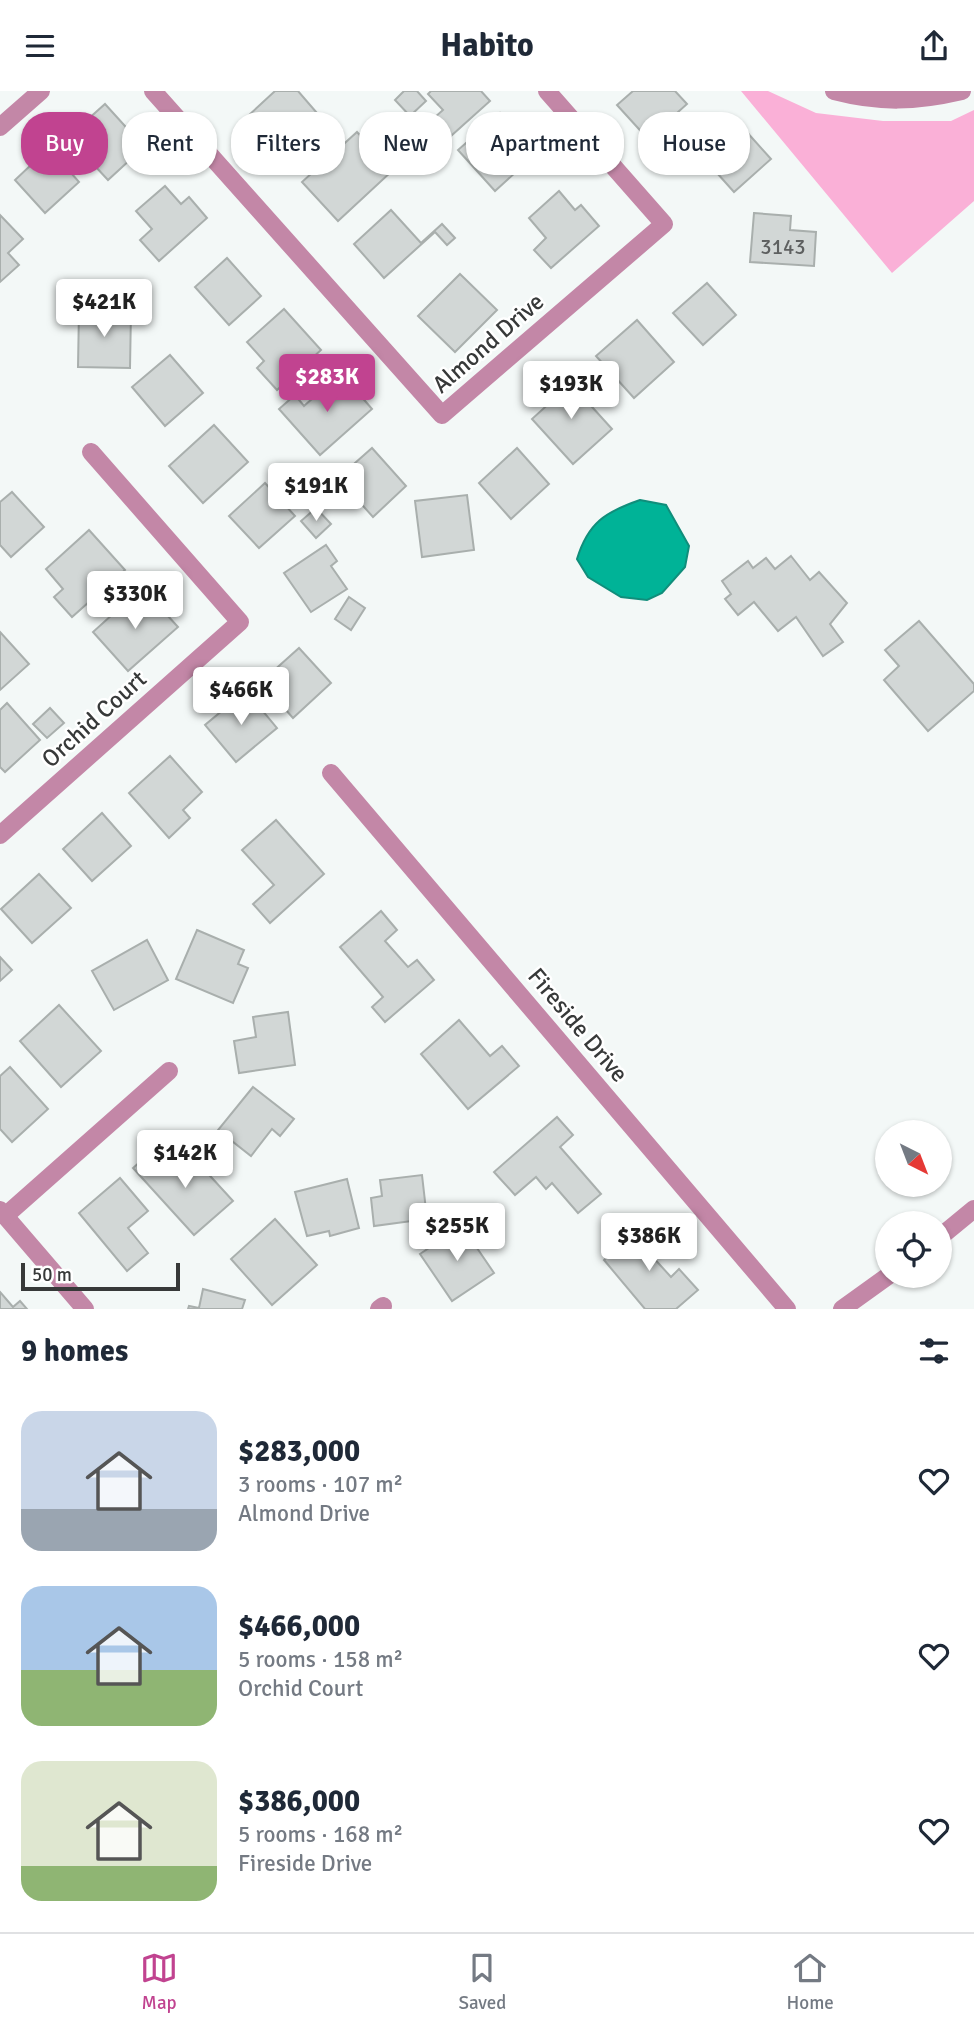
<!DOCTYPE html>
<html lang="en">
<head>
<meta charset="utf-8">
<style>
	:root { --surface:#fff; --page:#f2f2f3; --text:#1f2937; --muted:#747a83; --line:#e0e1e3; --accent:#c14390 }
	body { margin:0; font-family:Signika,sans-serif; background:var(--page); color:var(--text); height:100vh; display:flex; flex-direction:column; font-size:26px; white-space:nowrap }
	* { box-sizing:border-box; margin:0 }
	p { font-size:23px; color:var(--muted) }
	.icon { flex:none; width:38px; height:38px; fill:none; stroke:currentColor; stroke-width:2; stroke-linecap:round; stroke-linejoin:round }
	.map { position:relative; height:1218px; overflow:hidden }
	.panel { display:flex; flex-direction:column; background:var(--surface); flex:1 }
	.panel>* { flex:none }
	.banner { position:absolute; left:21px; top:21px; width:933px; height:63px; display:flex; gap:14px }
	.needle { width:46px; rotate:138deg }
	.fabs { position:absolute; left:875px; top:1029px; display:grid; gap:14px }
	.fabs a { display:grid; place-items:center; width:77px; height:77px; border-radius:50%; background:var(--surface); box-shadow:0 2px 5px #0004; font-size:35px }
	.scale { position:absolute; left:21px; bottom:18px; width:159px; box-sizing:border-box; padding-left:7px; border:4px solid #373939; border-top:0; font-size:19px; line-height:24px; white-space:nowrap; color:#373939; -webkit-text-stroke:5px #fff; paint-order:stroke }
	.price { position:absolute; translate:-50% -60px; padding:0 16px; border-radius:7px; background:#fff; color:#222; font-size:23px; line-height:46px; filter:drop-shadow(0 2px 4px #0008) }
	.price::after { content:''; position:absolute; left:50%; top:42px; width:21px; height:16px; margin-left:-10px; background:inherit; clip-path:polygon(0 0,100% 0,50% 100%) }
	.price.selected { background:var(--accent); color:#fff }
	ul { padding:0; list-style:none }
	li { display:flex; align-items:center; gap:21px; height:175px; padding:0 21px }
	li span { display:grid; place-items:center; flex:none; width:196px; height:140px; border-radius:21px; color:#555 }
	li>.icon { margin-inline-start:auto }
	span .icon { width:84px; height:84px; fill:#fffc; stroke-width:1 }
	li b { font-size:30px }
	h2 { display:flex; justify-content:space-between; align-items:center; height:84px; padding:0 21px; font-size:30px }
	.chip { padding:0 24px; border-radius:28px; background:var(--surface); box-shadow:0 2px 5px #0004; font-size:24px; line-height:63px }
	.chip.selected { background:var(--accent); color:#fff }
	header { display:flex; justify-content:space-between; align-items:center; height:91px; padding:0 21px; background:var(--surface); font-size:32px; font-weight:800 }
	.dock { display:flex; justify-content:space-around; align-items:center; height:98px; border-top:2px solid var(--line); background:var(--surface); font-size:19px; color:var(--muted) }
	.dock a { display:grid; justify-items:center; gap:4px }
	.dock .selected { color:var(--accent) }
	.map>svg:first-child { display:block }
	.green { fill:#fab0d7 }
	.water { fill:#00b397; stroke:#108e7b; stroke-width:2 }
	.building { fill:#d2d7d6; stroke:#a9afad; stroke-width:2 }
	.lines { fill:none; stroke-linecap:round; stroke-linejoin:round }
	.minor { stroke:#c387a7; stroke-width:18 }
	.labels { text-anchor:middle; stroke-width:5; stroke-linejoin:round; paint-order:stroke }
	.number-label { font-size:21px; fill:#5e6060 }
	.street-label { font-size:24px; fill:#373939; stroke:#fff }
</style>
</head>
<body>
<header><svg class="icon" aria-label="menu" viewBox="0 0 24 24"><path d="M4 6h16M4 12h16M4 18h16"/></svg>Habito<svg class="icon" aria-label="share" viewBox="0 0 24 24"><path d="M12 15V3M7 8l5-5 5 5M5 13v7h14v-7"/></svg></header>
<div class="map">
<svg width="974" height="1218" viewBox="0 0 974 1218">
	<rect width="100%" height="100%" fill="#f3f8f7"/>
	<path class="green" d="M741,0H768L816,22L883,30H951L974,19V110L892,182Z"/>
	<path class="water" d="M640,409L666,414L689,455L685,476L662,502L647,509L621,506L588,486L577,468C588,432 605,421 640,409Z"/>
	<g class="building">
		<path d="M275,0H298L323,29L284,64L248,25Z"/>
		<path d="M404,0H417L426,10L410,25L395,9Z"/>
		<path d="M431,0H481L490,10L442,53L425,35L443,19L428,3Z"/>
		<path d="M633,0H675L687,13L648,48L617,14Z"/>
		<path d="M105,13L144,56L108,89L68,46Z"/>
		<path d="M500,22L537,62L495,100L458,59Z"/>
		<path d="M737,30L771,68L734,101L700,63Z"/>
		<path d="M357,41L392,80L338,130L302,91Z"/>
		<path d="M49,57L79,91L45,122L15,89Z"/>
		<path d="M165,95L181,113L189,106L207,127L159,170L140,149L152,138L136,120Z"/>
		<path d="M559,100L575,119L581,114L599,135L551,177L534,159L546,147L529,127Z"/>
		<path d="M391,119L421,152L442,133L455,147L447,154L435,141L384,187L354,153Z"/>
		<path d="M754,122L791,125L790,139L816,141L814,175L750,171Z"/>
		<path d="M0,124L23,148L8,162L19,174L0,191Z"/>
		<path d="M227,167L261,205L229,234L195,196Z"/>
		<path d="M460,183L497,219L455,261L418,225Z"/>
		<path d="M707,192L736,224L703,254L673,222Z"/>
		<path d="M284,218L321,259L277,299L257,277L264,270L247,251Z"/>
		<path d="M79,219L131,220L130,277L78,276Z"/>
		<path d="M637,229L674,271L634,307L596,265Z"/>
		<path d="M170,264L203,302L165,335L132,296Z"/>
		<path d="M341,282L372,318L320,364L279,318L295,304L304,315Z"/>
		<path d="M564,285L612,338L573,373L532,328L554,308L547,301Z"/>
		<path d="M214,334L248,371L203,412L169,375Z"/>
		<path d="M372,357L406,395L373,426L338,387Z"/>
		<path d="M517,357L549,393L511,428L479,392Z"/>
		<path d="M265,392L295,425L259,457L229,425Z"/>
		<path d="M12,401L44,436L11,466L0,454V411Z"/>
		<path d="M467,404L474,459L422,466L415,410Z"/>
		<path d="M316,417L331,433L316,447L301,430Z"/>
		<path d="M89,439L125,479L72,526L54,506L63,498L46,478Z"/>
		<path d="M326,454L337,470L331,475L347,498L311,521L284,482Z"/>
		<path d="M791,465L810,489L819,481L847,512L830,533L843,551L823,565L796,526L778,540L754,511L738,524L725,508L731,503L722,490L748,470L753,477L766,467L775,478Z"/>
		<path d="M134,504L148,519L156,512L178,536L128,580L93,541Z"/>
		<path d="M349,506L365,517L351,539L335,528Z"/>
		<path d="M919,530L974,593V600L928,640L884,589L899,575L885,559Z"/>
		<path d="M0,541L29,573L0,599Z"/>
		<path d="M299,557L331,592L293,627L261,591Z"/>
		<path d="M246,600L277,637L236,671L205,634Z"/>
		<path d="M7,612L40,649L5,681L0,676V619Z"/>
		<path d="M50,617L64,632L47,647L33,633Z"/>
		<path d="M170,665L202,701L183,719L190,727L169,747L129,702Z"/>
		<path d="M102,722L131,755L92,790L63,758Z"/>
		<path d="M276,729L324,783L270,832L253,813L274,794L242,759Z"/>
		<path d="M39,783L71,817L32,852L1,818Z"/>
		<path d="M381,820L397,839L385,850L408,876L417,869L434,889L385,931L372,916L383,906L340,856Z"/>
		<path d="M197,839L244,859L238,873L248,877L233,912L176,888Z"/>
		<path d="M147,849L168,889L114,919L92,880Z"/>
		<path d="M0,866L12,879L0,890Z"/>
		<path d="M59,914L101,960L61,996L20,950Z"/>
		<path d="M288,921L295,974L239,982L234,950L256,946L253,926Z"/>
		<path d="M459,929L490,965L502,955L519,975L468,1018L421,963Z"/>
		<path d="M10,976L48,1018L12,1051L0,1038V985Z"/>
		<path d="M253,996L294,1028L280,1045L272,1038L251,1065L218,1039Z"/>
		<path d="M557,1026L573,1044L560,1056L601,1103L578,1122L552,1092L546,1098L536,1086L515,1104L494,1081Z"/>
		<path d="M151,1061L169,1081L190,1063L233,1110L194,1144L133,1077Z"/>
		<path d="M422,1084L427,1128L374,1135L371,1107L382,1105L380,1089Z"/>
		<path d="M120,1087L148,1120L128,1137L148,1162L127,1180L79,1122Z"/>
		<path d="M347,1088L359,1137L330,1145L329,1140L307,1145L295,1101Z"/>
		<path d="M275,1128L317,1174L272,1214L231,1168Z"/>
		<path d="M646,1131L664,1151L650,1163L671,1186L679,1178L698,1199L676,1218H645L604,1169Z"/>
		<path d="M462,1135L494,1182L452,1210L420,1163Z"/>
		<path d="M203,1198L245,1209L242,1218H188L189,1215L199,1217Z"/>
		<path d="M0,1201L13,1216L20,1210L27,1218H0Z"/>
	</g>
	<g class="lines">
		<g class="minor">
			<path d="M153,0L442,324L664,133L547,0"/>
			<path d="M834,0C880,12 915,11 962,0"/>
			<path d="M0,36L41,0"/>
			<path d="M331,682L787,1218"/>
			<path d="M0,744L240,531L91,361"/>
			<path d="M0,1119L85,1218"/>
			<path d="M5,1125L169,980"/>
			<path d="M940,1146L974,1118"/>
			<path d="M379,1218L383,1215"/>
			<path d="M842,1218L888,1185"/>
		</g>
	</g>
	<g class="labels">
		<g class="number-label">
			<text x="783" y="163">3143</text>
		</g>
		<g class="street-label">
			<text transform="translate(488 252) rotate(-41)" y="8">Almond Drive</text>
			<text transform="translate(94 628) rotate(-42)" y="8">Orchid Court</text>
			<text transform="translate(578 934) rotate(50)" y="8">Fireside Drive</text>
		</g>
	</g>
</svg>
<div class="fabs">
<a><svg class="needle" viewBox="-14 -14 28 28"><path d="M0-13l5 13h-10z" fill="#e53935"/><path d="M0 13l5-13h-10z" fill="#747a83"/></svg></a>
<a><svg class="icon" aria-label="locate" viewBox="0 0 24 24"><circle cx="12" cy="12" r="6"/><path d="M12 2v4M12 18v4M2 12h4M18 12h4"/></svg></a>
</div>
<div class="scale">50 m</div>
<b class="price" style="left:104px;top:248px">$421K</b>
<b class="price selected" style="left:327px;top:323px">$283K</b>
<b class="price" style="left:571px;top:330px">$193K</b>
<b class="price" style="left:316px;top:432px">$191K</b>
<b class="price" style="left:135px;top:540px">$330K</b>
<b class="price" style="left:241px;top:636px">$466K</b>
<b class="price" style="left:185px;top:1099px">$142K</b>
<b class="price" style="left:457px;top:1172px">$255K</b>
<b class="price" style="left:649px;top:1182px">$386K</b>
<div class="banner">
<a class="chip selected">Buy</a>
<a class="chip">Rent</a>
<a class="chip">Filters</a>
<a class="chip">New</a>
<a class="chip">Apartment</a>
<a class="chip">House</a>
</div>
</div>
<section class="panel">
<h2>9 homes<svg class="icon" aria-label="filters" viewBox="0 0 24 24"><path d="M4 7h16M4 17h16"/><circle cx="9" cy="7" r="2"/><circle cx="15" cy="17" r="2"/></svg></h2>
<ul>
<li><span style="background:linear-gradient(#c9d6e8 70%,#9aa5b1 0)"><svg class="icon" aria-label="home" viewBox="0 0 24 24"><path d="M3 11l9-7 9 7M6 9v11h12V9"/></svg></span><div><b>$283,000</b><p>3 rooms · 107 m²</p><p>Almond Drive</p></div><svg class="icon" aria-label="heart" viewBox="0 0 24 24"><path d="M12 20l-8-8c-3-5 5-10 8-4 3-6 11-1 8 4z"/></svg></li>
<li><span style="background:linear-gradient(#a9c7e8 60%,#8fb573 0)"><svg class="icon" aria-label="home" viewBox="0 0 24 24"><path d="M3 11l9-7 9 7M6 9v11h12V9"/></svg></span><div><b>$466,000</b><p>5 rooms · 158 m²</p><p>Orchid Court</p></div><svg class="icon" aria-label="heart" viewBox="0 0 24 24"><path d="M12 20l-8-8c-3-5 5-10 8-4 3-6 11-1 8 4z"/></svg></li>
<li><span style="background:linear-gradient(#dfe7d0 75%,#8fb573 0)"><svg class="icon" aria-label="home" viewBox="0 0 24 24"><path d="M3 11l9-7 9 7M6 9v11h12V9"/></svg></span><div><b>$386,000</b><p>5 rooms · 168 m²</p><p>Fireside Drive</p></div><svg class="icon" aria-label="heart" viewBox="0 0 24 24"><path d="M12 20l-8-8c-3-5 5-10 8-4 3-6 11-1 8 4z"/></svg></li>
</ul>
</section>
<nav class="dock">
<a class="selected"><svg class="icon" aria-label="map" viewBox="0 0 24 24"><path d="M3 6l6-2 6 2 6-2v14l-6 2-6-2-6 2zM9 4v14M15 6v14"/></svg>Map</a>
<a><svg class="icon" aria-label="saved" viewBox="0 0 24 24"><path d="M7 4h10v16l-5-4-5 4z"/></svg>Saved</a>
<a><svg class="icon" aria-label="home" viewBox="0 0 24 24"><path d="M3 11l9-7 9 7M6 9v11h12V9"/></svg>Home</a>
</nav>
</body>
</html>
